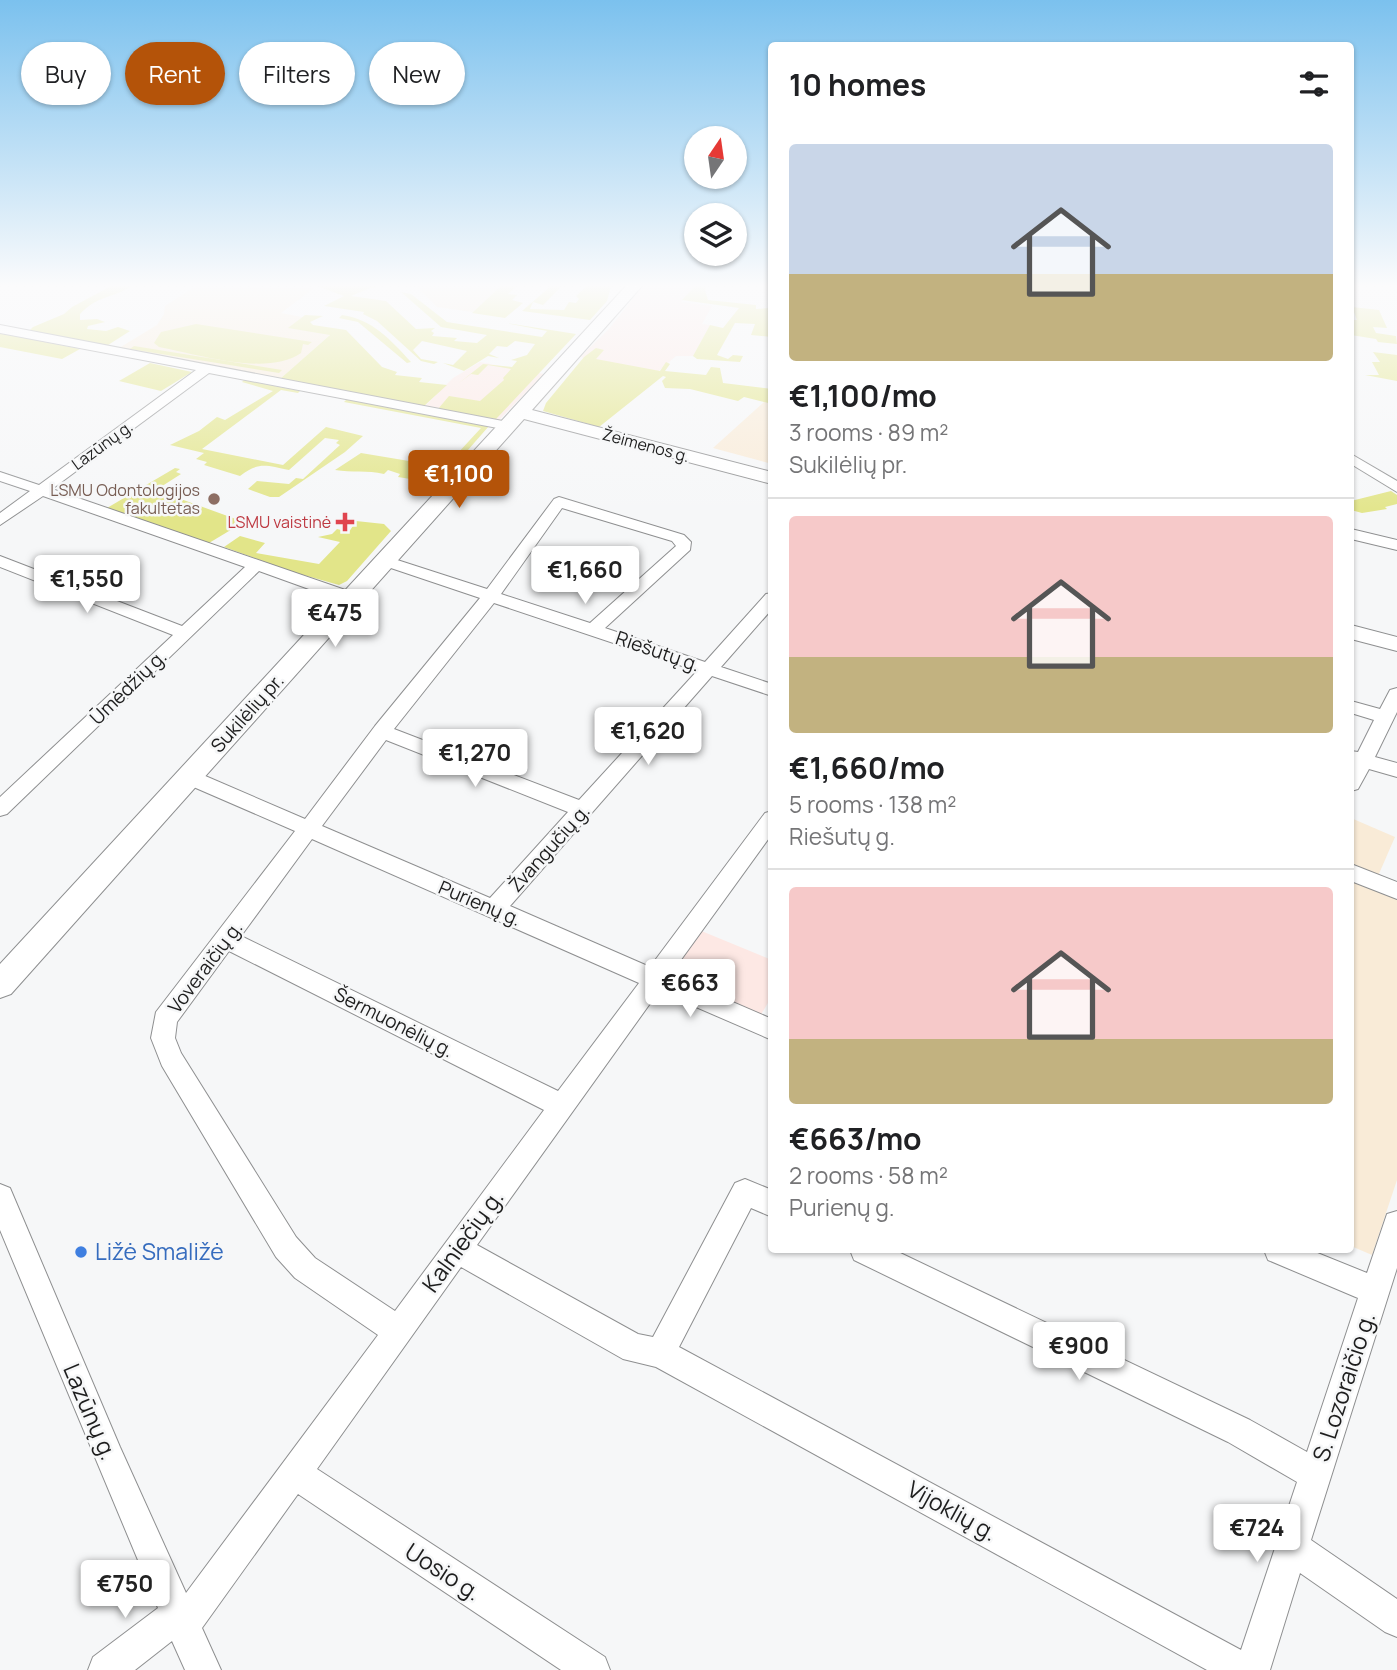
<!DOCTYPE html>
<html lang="en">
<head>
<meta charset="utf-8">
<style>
	:root { --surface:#fff; --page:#f2f2f2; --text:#202124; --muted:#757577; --line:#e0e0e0; --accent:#b45309 }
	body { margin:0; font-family:Manrope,sans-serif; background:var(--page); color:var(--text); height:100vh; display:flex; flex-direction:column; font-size:26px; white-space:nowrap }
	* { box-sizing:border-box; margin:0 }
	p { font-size:23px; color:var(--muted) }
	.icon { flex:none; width:38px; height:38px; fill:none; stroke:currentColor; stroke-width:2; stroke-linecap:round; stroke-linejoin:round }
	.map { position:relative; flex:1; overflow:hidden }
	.details { position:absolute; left:768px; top:42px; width:586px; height:1211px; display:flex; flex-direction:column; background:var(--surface); border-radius:7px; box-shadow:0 2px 5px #0004 }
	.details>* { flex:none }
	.guide { position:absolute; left:21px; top:42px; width:642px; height:63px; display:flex; gap:14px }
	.needle { width:46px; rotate:13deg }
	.tools { position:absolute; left:684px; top:126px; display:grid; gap:14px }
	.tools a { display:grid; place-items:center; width:63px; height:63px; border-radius:50%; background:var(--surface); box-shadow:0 2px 5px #0004; font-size:35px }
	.price { position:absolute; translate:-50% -60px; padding:0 16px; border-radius:7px; background:#fff; color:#222; font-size:23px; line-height:46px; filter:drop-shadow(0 2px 4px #0008) }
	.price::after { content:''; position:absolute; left:50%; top:42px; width:21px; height:16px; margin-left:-10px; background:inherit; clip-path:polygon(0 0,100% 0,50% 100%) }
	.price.on { background:var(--accent); color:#fff }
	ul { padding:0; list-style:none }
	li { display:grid; align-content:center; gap:14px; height:371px; padding:0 21px }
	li+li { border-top:2px solid var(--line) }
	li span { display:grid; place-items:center; height:217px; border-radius:7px; color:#555 }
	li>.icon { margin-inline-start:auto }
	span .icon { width:126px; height:126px; fill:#fffc; stroke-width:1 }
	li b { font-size:30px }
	h2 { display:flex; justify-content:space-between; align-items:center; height:84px; padding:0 21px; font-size:30px }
	.chip { padding:0 24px; border-radius:32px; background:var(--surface); box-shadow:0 2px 5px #0004; font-size:24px; line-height:63px }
	.chip.on { background:var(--accent); color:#fff }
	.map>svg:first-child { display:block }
	.commercial { fill:#fde8e4 }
	.education { fill:#f9ebd7 }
	.green { fill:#e2e589 }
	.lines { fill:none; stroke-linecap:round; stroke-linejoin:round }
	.minor-casing { stroke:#8e8f90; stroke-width:2 }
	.major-casing { stroke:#8e8f90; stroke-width:2 }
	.minor { fill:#fff; fill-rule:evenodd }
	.major { fill:#fff; fill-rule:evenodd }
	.education-dot { fill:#8d6e63; stroke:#f6f7f8; stroke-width:2.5 }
	.health-dot { fill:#e0444e; stroke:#f6f7f8; stroke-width:2.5 }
	.shop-dot { fill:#3f7fe0; stroke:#f6f7f8; stroke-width:2.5 }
	.labels { text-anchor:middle; stroke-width:5; stroke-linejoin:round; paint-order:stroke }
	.far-street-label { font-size:16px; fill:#1d1d1d; stroke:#f6f7f8 }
	.far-education-label { font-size:16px; fill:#785e54; stroke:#f6f7f8; text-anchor:end }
	.far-health-label { font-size:16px; fill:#be3a42; stroke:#f6f7f8; text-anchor:end }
	.street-label { font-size:19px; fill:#1d1d1d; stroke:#f6f7f8 }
	.near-street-label { font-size:23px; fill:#1d1d1d; stroke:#f6f7f8 }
	.near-shop-label { font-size:23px; fill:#366cbe; stroke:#f6f7f8; text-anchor:start }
</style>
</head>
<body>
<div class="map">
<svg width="1397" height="1670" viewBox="0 0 1397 1670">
	<rect width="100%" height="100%" fill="#f6f7f8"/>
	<g class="commercial">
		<path d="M643,286H695L681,302L712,306L702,324L710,325L693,356H676L655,374L580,357L609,329Z"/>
		<path d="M480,362L544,374L499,420L423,408L453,378Z"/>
		<path d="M699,930L772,960V996L759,1018L667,978Z"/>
	</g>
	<g class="education">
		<path d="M196,286L314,288L281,313L302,317L289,328L331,334L280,379L119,348L157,325L164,314L165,306Z"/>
		<path d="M403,286H501L473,312L437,307L418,288Z"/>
		<path d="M764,402L772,404V464L713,448Z"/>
		<path d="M1351,818L1395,837L1378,876L1351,866Z"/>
		<path d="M1354,881L1397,898V1180L1372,1255L1351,1246V889Z"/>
	</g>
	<g class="green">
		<path d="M111,286H132C111,299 98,295 80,314V320L97,319L105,322L88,326L87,329L106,331L118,327L130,331L105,347L28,332L33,327L64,314L72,307Z"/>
		<path d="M317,286H376L375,288H370L351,296L386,301L416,329L435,328L431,331L434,333L432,336L457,338L454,341L477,343L487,335L441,327L401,292L411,294L447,322L542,337L547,331L506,323L576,334L496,419L438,409L449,396L480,401L504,380L503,378L511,369L488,365L478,375L471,374L459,383L483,364L512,367L517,361L511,360L527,355L535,344L515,341L507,347L497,346L489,354L499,358L488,356L464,371L443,363L453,365L467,351L422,341L413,350L421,359L438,362L434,364L421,361L377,321L363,314L364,312L324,306L344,296Z"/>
		<path d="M501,286H517L508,294L517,295L512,300L523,303L505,318L472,313Z"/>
		<path d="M551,286H562L543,305L533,302L530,309L564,310L569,302L576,303L579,299L576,296L587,286H611L607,301L590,320L522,311Z"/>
		<path d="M695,286H707L705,290L708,300L756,305V309L769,308L772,301V337L751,335L755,324L735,323L717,355L728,359L733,355L743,356L740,362L697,359L693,356L710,325L723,328L739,308L682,300Z"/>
		<path d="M1352,307L1379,310L1387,328L1373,327L1376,333L1396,336L1397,344L1378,342L1376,339L1351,335V320H1357Z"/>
		<path d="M305,315L323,316L310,322L313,325L346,330L382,367L397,372L395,375L422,378L419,382L447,385L424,406L280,379L330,335L288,328Z"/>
		<path d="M342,315C372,319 391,340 411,362L407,363L358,322L339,318Z"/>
		<path d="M196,324L312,342L308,345L303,344L301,353C267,377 197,354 159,347L154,343L161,332Z"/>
		<path d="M0,333L80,349L62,359L0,347Z"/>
		<path d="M134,346L282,370L279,373L130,349Z"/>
		<path d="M596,348L604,350L596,359L660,371L666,362L670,364L665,371L706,375L711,367L720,368L723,383L772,389V404L744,397L738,401L690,389L665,388L662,381L666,377L663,376L599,427L543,411L546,403L584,357Z"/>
		<path d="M1373,352L1397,355V381L1365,375H1379L1372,362H1380Z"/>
		<path d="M150,363L192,372L161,391L119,381Z"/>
		<path d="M244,380L300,391L298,393L281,390L202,449L283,465L326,427L363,436L345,452L279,497H270L248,489L257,481L289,484L296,478L303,479L340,445L336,443L339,440L325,438L289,470C267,466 259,461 240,476L204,465L207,462L196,459L204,453L170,445L199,431L217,417L225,420L273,391L242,382Z"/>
		<path d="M346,400H349L489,426L446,475L435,483L398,477L400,474L388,470L384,474C367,470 352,473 335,470L361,453L445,467L481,428L344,402Z"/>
		<path d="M175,468L180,469L176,472L181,474L156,490L244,522L209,543L107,508Z"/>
		<path d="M1391,491L1397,495V504L1385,507L1387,509L1362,513L1351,510V501Z"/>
		<path d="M356,521L384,524L391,531L347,581L339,585L293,572L224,547L240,536L265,543L256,553L319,564L340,542L318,537L332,534L337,529L349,532Z"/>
	</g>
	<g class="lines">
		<g class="minor-casing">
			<g id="minor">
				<path d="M0,325L508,422L515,426L508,430L209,373L52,489L357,594L359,598L351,603L345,602L259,571L7,814L0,816V797L173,635L0,567V556L182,626L245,567L43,496L0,525V513L30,491L0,481V472L39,485L196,370L0,333Z"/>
				<path d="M1351,454L1397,481V492L1351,464Z"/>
				<path d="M559,497L684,535L691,542L690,550L605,628L705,662L766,594L772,593V609L721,667L772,684V696L712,676L510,906L650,967L765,813L772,811V834L670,975L772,1019V1040L659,991L477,1245L638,1334L653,1337L735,1183L745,1179L772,1190V1217L751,1208L679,1347L1241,1650L1297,1482L1228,1442L854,1260L850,1250H894L1250,1420L1307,1452L1358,1298L1268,1260L1264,1250H1310L1367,1273L1387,1214L1397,1211V1268L1311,1540L1397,1599V1637L1385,1632L1300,1573L1270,1670H1207L656,1367L623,1359L461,1267L317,1469L605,1657L610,1670H561L298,1494L202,1628L221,1670H185L172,1641L135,1670H88L93,1657L158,1608L0,1230V1184L10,1188L120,1447L186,1593L378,1335L295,1278L276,1257L162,1066L151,1038L156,1012L295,831L182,782L179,777L182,772H196L305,819L375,726L480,598L379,564L377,561L379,558H391L487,589L554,499ZM562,508L672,541L676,546L590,623L501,594ZM494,603L697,671L579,800L394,729ZM386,740L568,812L490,898L322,826ZM312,839L639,983L558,1091L241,936ZM229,951L544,1110L395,1311L315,1258L296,1237L181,1053L175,1038L177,1022Z"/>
				<path d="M1351,529L1397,540V550L1351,539Z"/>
				<path d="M1397,688V712L1375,757L1397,763V777L1369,769L1358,789L1351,791V751L1358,752L1374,720L1351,713V701L1380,709L1390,690Z"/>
				<path d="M1351,864L1397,882V899L1351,881Z"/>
			</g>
		</g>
		<g class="major-casing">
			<g id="major">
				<path d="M626,286H642L532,410L772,472V484L524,419L11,994L0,998V964Z"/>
				<path d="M1351,625L1397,637V651L1351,639Z"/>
			</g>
		</g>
		<use href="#minor" class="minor"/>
		<use href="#major" class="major"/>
	</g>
	<linearGradient id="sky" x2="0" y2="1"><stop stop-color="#7bc1ee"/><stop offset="0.55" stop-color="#fbfbfc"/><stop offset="1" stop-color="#fbfbfc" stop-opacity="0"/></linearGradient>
	<rect width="1397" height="519" fill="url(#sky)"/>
	<circle class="education-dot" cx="214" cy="499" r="7"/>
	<path class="health-dot" d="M341.5 511.5h7v7h7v7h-7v7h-7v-7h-7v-7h7z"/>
	<circle class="shop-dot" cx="81" cy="1252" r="7"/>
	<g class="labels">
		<g class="far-street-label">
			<text transform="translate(102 445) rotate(-36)" y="6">Lazūnų g.</text>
			<text transform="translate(646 445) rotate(15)" y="6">Žeimenos g.</text>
		</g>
		<g class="far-education-label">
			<text x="200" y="496">LSMU Odontologijos<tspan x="200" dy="18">fakultetas</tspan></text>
		</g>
		<g class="far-health-label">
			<text x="331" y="528">LSMU vaistinė</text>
		</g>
		<g class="street-label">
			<text transform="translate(658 651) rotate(19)" y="7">Riešutų g.</text>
			<text transform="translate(128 687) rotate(-44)" y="7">Ūmėdžių g.</text>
			<text transform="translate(247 713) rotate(-48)" y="7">Sukilėlių pr.</text>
			<text transform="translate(549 848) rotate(-48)" y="7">Žvangučių g.</text>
			<text transform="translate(480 903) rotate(23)" y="7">Purienų g.</text>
			<text transform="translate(205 967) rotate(-53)" y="7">Voveraičių g.</text>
			<text transform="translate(394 1022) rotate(27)" y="7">Šermuonėlių g.</text>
		</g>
		<g class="near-street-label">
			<text transform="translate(463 1241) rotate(-54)" y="8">Kalniečių g.</text>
			<text transform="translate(1344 1387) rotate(-72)" y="8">S. Lozoraičio g.</text>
			<text transform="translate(90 1412) rotate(67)" y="8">Lazūnų g.</text>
			<text transform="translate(952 1511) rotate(29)" y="8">Vijoklių g.</text>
			<text transform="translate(443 1572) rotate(33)" y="8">Uosio g.</text>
		</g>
		<g class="near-shop-label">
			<text x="95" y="1260">Ližė Smaližė</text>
		</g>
	</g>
</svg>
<div class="tools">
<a><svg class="needle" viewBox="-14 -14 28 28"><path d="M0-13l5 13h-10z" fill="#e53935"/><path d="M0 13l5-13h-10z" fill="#757577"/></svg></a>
<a><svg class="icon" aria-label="layers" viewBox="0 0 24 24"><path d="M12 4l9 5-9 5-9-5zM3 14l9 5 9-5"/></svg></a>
</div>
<b class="price on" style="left:459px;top:510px">€1,100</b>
<b class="price" style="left:585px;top:606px">€1,660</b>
<b class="price" style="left:87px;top:615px">€1,550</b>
<b class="price" style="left:335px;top:649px">€475</b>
<b class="price" style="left:648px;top:767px">€1,620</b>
<b class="price" style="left:475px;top:789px">€1,270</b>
<b class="price" style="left:690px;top:1019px">€663</b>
<b class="price" style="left:1079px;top:1382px">€900</b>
<b class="price" style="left:1257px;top:1564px">€724</b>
<b class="price" style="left:125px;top:1620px">€750</b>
<div class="guide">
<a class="chip">Buy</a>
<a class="chip on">Rent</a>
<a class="chip">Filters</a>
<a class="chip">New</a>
</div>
<section class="details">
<h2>10 homes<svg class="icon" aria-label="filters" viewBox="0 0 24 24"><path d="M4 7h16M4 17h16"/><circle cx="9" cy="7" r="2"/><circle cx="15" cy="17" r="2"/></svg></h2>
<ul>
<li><span style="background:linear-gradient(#c9d6e8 60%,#c2b280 0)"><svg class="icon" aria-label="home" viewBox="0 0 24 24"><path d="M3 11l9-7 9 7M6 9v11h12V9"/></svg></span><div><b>€1,100/mo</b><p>3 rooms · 89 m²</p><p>Sukilėlių pr.</p></div></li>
<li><span style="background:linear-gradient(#f6c9c9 65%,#c2b280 0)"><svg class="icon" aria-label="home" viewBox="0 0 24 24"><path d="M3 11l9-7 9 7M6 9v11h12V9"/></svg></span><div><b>€1,660/mo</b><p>5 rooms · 138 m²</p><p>Riešutų g.</p></div></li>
<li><span style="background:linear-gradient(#f6c9c9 70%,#c2b280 0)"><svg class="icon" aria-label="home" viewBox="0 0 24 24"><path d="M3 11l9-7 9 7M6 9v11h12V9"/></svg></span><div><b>€663/mo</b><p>2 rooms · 58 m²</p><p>Purienų g.</p></div></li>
</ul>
</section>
</div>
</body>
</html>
